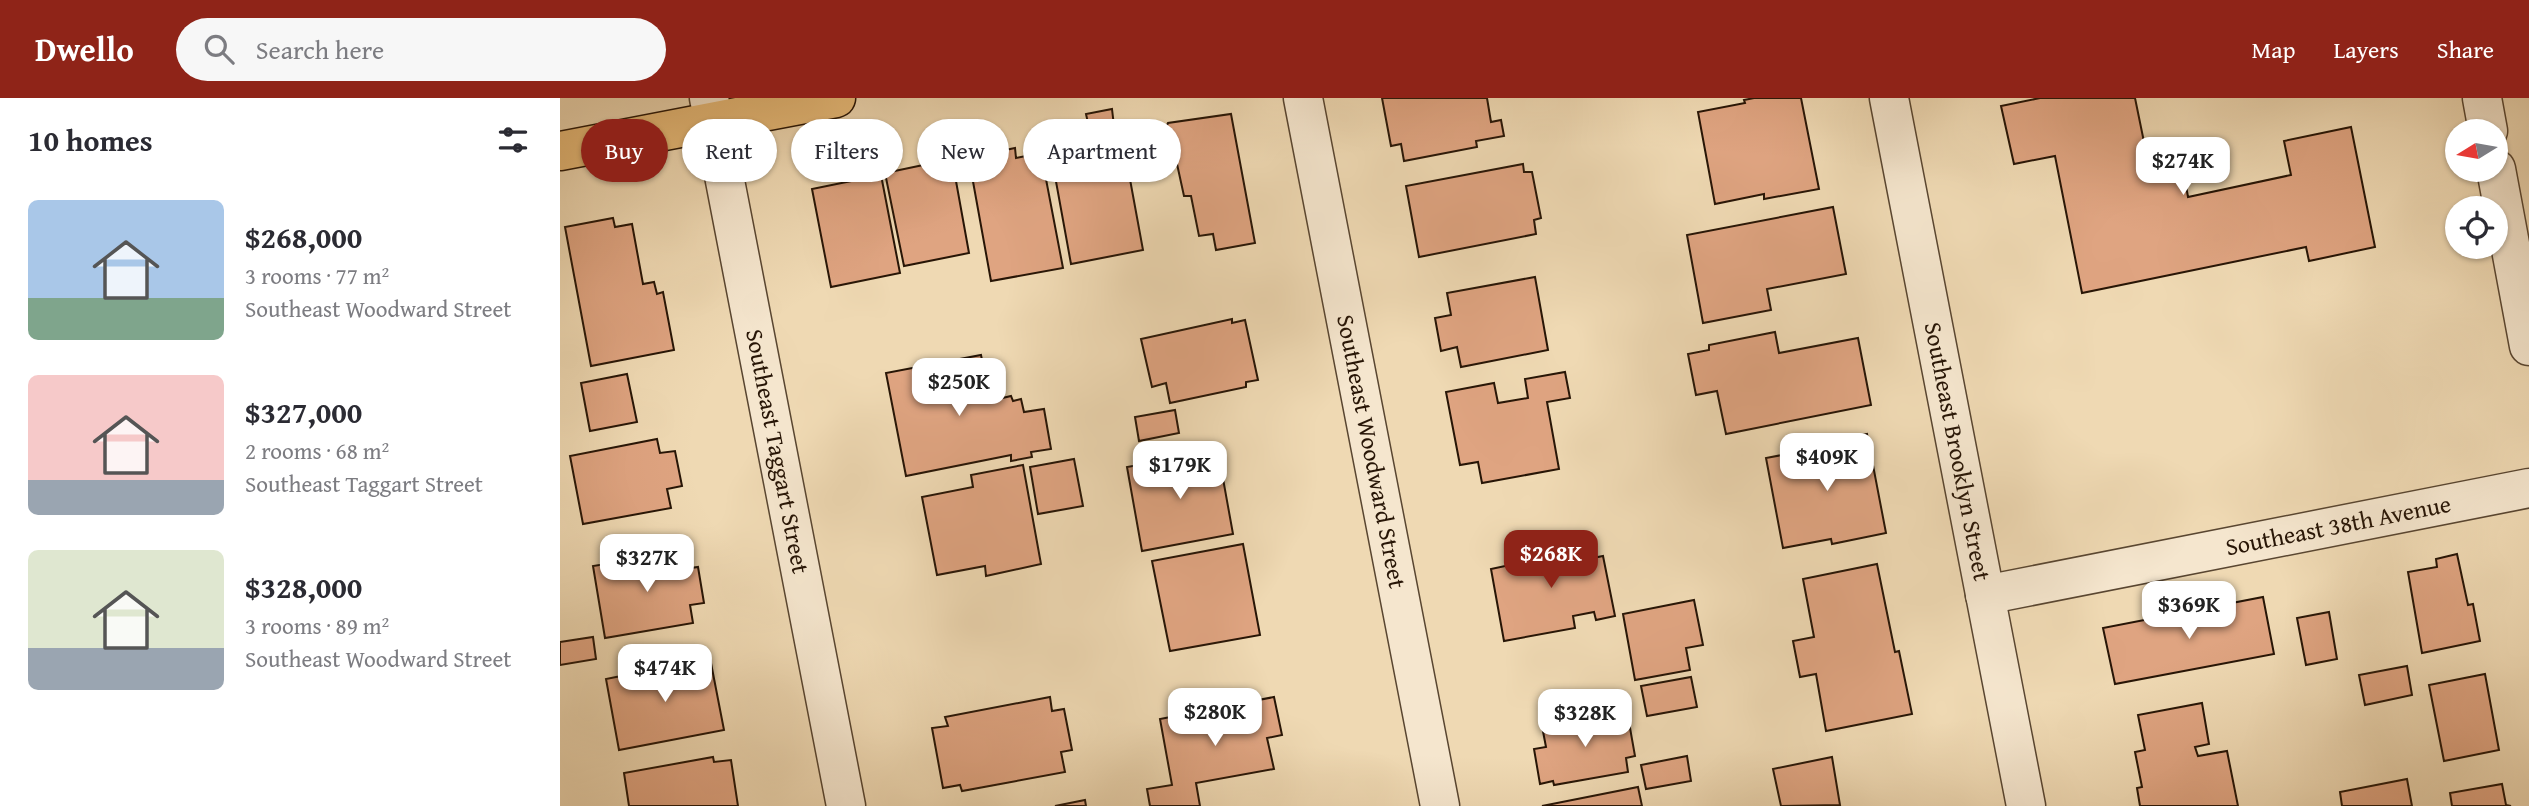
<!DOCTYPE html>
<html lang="en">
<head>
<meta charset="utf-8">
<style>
	:root { --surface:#fff; --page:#f7f7f7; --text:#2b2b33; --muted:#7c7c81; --accent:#8f2418 }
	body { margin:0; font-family:"Gentium Book Plus",serif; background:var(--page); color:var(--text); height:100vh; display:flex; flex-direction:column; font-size:26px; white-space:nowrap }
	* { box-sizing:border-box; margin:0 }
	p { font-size:23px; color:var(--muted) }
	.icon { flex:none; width:38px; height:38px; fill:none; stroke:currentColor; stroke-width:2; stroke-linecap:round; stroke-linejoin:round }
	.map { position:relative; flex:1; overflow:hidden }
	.panel { display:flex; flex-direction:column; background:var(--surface); width:560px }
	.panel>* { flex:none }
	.top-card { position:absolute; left:21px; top:21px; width:665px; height:63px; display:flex; gap:14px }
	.needle { width:46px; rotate:259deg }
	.fabs { position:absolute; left:1885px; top:21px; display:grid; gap:14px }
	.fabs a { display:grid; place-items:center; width:63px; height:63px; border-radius:50%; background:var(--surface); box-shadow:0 2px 5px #0004; font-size:35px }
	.price { position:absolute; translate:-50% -60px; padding:0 16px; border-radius:14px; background:#fff; color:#222; font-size:23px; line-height:46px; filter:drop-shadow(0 2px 4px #0008) }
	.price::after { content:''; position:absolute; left:50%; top:42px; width:21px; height:16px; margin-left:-10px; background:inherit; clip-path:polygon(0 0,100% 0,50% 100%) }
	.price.on { background:var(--accent); color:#fff }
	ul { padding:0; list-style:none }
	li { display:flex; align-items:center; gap:21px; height:175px; padding:0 28px }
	li span { display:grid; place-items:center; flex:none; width:196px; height:140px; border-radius:10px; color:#555 }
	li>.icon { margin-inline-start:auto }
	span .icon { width:84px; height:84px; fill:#fffc; stroke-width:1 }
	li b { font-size:30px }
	h2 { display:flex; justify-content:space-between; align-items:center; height:84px; padding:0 28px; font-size:30px }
	.chip { padding:0 24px; border-radius:32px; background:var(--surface); box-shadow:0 2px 5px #0004; font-size:24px; line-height:63px }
	.chip.on { background:var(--accent); color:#fff }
	header { display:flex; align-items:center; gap:42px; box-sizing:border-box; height:98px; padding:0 35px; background:var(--accent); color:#fff }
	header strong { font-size:33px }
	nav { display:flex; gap:38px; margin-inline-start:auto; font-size:24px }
	.search { width:490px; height:63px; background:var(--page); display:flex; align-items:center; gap:18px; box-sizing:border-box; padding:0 24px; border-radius:38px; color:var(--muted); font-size:26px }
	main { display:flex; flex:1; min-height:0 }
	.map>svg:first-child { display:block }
	.building { fill:#dfa481; stroke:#271506; stroke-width:2 }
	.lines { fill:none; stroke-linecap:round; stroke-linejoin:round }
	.minor-casing { stroke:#594631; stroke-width:41 }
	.primary-casing { stroke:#271506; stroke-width:41 }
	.minor { stroke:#f5e6ce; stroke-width:38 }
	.primary { stroke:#e8bc7a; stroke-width:38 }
	.labels { text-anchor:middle; stroke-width:7; stroke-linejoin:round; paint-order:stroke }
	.street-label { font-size:24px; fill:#271506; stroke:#f5e6ce }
</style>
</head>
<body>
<header>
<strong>Dwello</strong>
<div class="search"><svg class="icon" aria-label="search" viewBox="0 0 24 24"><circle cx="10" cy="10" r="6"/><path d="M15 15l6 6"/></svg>Search here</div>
<nav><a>Map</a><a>Layers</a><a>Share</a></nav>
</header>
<main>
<section class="panel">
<h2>10 homes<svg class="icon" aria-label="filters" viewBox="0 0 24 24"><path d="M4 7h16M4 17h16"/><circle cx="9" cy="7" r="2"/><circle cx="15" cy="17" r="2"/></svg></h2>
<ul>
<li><span style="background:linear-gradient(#a9c7e8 70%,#7fa58c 0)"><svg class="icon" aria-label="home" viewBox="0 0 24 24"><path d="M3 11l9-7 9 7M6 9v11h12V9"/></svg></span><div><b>$268,000</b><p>3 rooms · 77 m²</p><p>Southeast Woodward Street</p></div></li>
<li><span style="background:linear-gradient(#f6c9c9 75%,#9aa5b1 0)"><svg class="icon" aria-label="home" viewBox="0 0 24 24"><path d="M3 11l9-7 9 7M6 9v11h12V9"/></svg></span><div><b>$327,000</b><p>2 rooms · 68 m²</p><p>Southeast Taggart Street</p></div></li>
<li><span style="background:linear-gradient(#dfe7d0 70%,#9aa5b1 0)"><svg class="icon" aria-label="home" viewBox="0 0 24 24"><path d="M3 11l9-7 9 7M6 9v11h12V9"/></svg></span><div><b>$328,000</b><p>3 rooms · 89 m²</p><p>Southeast Woodward Street</p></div></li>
</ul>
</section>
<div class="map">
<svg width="1969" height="708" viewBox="0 0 1969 708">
	<rect width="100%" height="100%" fill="#efd9b3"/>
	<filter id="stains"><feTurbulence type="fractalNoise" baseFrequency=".00286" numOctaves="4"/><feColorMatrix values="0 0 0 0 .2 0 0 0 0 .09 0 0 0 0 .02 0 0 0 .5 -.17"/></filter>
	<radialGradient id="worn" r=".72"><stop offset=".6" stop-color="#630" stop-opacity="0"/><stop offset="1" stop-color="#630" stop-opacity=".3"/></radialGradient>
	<g class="building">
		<path d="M822,0H927L931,24L941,22L944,38L916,43L917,49L844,63L841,46L831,48Z"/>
		<path d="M1194,0H1241L1259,91L1204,101V96L1155,106L1138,14L1185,5L1184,2Z"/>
		<path d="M1480,0H1575L1592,83L1624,76L1628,99L1731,77L1724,43L1791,29L1815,149L1749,163L1746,149L1522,195L1495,58L1454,66L1441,8Z"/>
		<path d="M552,11L554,28L560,27L583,152L511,166L491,56L511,52L508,38L530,34L526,16Z"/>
		<path d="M671,16L695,145L656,152L653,136L639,138L631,98H624L617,66L612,67L608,49L604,45L603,36L608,25Z"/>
		<path d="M426,34L431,55L455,50L456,60L481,55L503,170L431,183L412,78L403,80L395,40Z"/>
		<path d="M392,61L409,155L344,168L325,75Z"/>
		<path d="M963,66L964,74H972L981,120L974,122L976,136L859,159L846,88Z"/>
		<path d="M321,77L340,175L271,189L252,91Z"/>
		<path d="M1273,109L1286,176L1207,191L1211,212L1143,225L1127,137Z"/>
		<path d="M53,120L55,129L72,126L83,186L94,184L97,196L103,194L114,252L31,268L5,129Z"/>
		<path d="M975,179L988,252L901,269L897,249L881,253L875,220L891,217L887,195Z"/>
		<path d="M672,221V225L685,222L698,282L686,284V289L610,305L606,285L592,289L581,241Z"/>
		<path d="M1215,234L1219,255L1298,240L1311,307L1166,336L1157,293L1136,297L1128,256L1149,252V247Z"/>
		<path d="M421,257L426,282L430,285L434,302L451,298L453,303L461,301L464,314L484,311L491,351L471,354L472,359L451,363V357L346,378L326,275Z"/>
		<path d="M1005,274L1010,300L987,304L999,371L922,385L918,364L900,367L886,294L934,285L938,305L968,300L965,281Z"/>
		<path d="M67,276L77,324L30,333L21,285Z"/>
		<path d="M615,312L619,335L579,343L575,319Z"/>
		<path d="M1307,336L1326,435L1272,446L1271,441L1223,450L1206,360L1254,351L1252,347Z"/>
		<path d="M97,341L100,355L115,353L122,388L107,391L111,410L23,426L10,358Z"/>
		<path d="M658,353L673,436L582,453L567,369Z"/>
		<path d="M514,361L523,408L478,416L470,369Z"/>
		<path d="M463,367L481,466L426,478L425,468L377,477L362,399L413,389L411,377Z"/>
		<path d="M1024,441L1028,461L1043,458L1055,518L1036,522L1034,514L1013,518L1015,530L944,543L931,471L964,464L961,453Z"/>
		<path d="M683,446L700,537L610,553L592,463Z"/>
		<path d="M121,454L124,471L138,469L144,505L130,507L133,525L45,540L33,468Z"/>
		<path d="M1897,456L1908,507L1913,506L1920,543L1862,555L1848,474L1877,469L1876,461Z"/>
		<path d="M1317,466L1335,554L1339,553L1352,616L1266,633L1256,576L1240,579L1233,543L1254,539L1243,481Z"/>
		<path d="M1703,499L1714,556L1555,586L1543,530Z"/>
		<path d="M1134,502L1143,547L1126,550L1130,572L1075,582L1063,516Z"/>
		<path d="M1769,514L1777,561L1746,567L1737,520Z"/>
		<path d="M33,539L36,561L0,567V544Z"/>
		<path d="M150,560L164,632L59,652L46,581Z"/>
		<path d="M1847,568L1852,597L1805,607L1799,577Z"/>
		<path d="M1925,576L1939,652L1884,663L1869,587Z"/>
		<path d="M1131,579L1137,609L1087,618L1081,588Z"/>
		<path d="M490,599L492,613L504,611L512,652L501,654L505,674L402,693L400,687L383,690L372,630L388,628L385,619Z"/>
		<path d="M714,599L722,637L707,640L714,671L636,685L640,708H590L587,691L612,687L600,621Z"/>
		<path d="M1642,605L1649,646L1635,649L1638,658L1667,653L1678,708H1580L1577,690L1582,689L1575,654L1585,652L1578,617Z"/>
		<path d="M1067,613L1075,658L1066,660L1068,674L994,687L993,683L980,686L974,651L986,649L982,628Z"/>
		<path d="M1127,658L1131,683L1086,691L1081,667Z"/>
		<path d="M153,659L154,664L171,662L178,708H69L64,675Z"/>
		<path d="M1272,659L1280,707L1221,708L1213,671Z"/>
		<path d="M1847,681L1852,708H1782L1780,694Z"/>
		<path d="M1942,686L1946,707L1951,708H1892L1890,695Z"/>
		<path d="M1078,689L1082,708H982Z"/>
		<path d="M525,702L526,708H495Z"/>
	</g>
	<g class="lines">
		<g class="minor-casing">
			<g id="minor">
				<path id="s1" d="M149,0L286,708"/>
				<path id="s2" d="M743,0L880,708"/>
				<path id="s3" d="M1329,0L1466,708"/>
				<path d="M1922,0L1928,33"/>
				<path d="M1936,71L1969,248"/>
				<path id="s4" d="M1425,497L1969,390"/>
			</g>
		</g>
		<g class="primary-casing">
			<path id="primary" d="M0,53L276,0"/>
		</g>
		<use href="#minor" class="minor"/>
		<use href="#primary" class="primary"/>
	</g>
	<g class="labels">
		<g class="street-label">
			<text dy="8" stroke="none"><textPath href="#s1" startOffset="360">Southeast Taggart Street</textPath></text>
			<text dy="8" stroke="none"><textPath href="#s2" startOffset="360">Southeast Woodward Street</textPath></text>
			<text dy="8" stroke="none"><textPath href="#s3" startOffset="360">Southeast Brooklyn Street</textPath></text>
			<text dy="8" stroke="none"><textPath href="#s4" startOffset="360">Southeast 38th Avenue</textPath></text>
		</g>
	</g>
	<rect width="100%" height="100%" filter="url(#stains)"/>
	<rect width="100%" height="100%" fill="url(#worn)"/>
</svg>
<div class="fabs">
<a><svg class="needle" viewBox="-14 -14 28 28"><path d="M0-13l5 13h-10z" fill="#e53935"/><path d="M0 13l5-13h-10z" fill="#7c7c81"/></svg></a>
<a><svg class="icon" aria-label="locate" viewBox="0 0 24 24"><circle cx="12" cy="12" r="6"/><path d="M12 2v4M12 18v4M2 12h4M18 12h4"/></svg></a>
</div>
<b class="price" style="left:1623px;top:99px">$274K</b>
<b class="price" style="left:399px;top:320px">$250K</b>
<b class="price" style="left:1267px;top:395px">$409K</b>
<b class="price" style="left:620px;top:403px">$179K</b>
<b class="price on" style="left:991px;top:492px">$268K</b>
<b class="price" style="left:87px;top:496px">$327K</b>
<b class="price" style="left:1629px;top:543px">$369K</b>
<b class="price" style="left:105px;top:606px">$474K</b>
<b class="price" style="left:655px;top:650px">$280K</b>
<b class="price" style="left:1025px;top:651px">$328K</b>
<div class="top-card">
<a class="chip on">Buy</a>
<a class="chip">Rent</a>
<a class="chip">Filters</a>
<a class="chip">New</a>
<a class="chip">Apartment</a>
</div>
</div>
</main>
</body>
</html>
